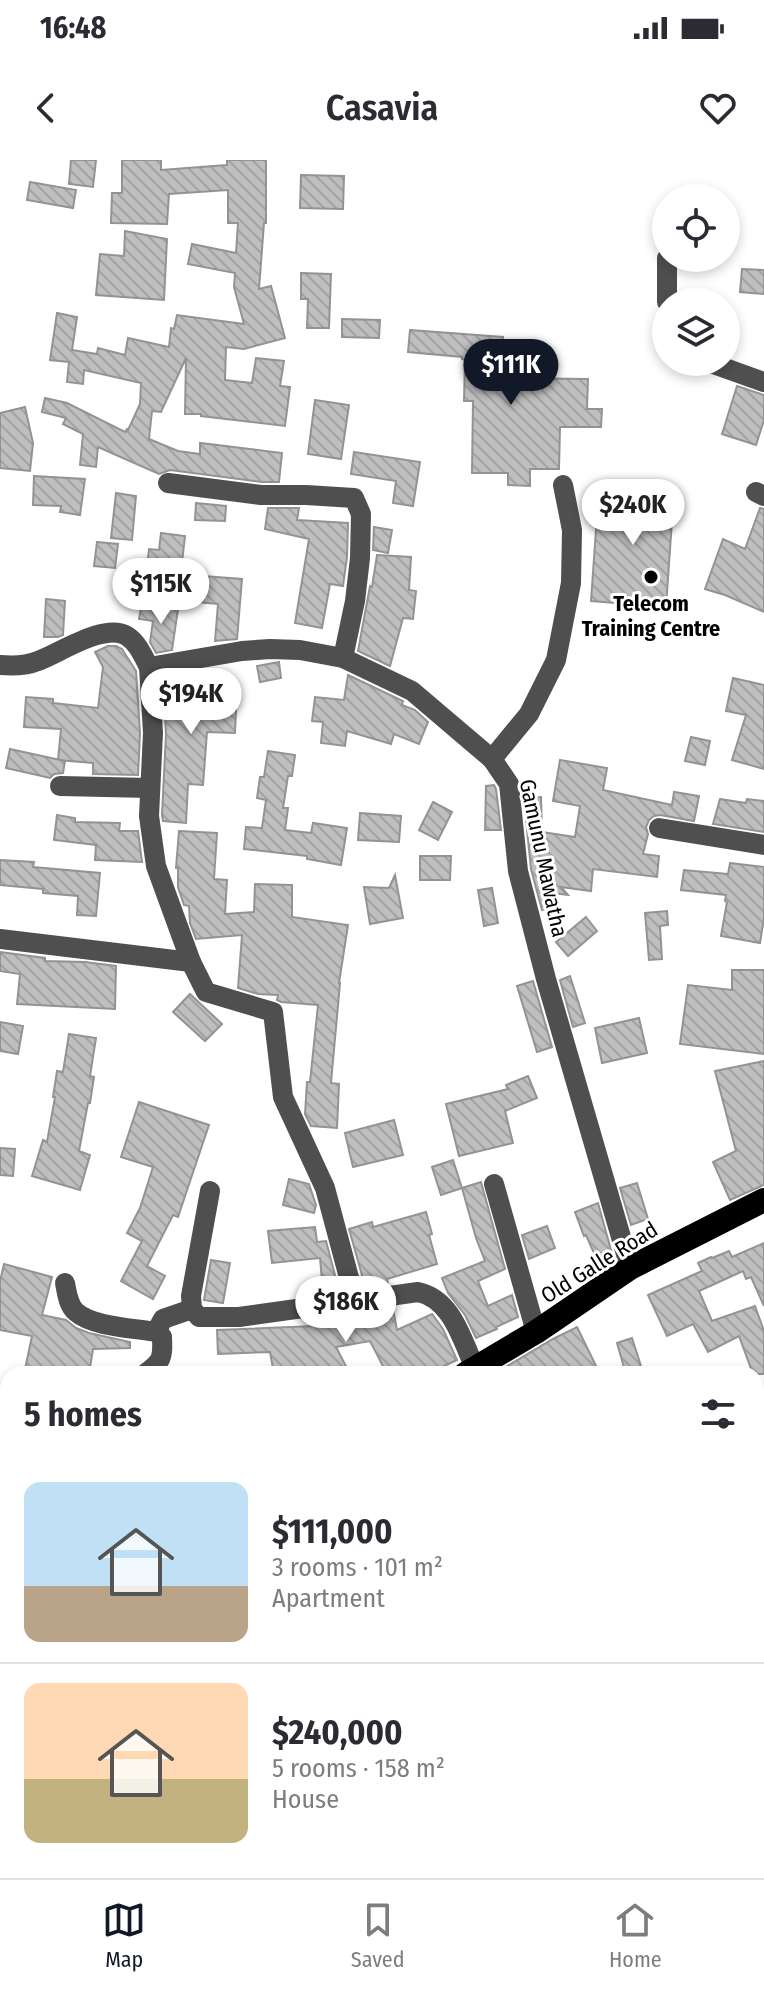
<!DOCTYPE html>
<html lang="en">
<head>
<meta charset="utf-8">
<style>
	:root { --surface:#fff; --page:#f2f2f3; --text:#2b2b33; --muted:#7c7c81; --line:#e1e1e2; --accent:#111827 }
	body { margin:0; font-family:"Fira Sans Condensed",sans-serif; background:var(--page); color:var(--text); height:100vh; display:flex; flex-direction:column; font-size:30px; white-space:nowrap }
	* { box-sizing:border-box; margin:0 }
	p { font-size:26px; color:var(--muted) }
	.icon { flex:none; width:44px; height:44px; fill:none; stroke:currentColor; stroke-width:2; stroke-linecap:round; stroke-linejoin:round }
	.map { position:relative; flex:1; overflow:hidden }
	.drawer { position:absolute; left:0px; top:1206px; width:764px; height:512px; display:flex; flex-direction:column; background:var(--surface); border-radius:24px 24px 0 0; box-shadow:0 4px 12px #0003 }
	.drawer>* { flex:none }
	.controls { position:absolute; left:652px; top:24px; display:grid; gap:16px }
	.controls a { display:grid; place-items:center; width:88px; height:88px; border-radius:50%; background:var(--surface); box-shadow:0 4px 12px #0003; font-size:40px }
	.price { position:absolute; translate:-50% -68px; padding:0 18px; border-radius:28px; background:#fff; color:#222; font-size:26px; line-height:52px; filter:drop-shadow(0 2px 4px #0008) }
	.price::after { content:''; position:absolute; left:50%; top:48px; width:24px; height:18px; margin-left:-12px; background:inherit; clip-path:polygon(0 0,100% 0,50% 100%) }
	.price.current { background:var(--accent); color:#fff }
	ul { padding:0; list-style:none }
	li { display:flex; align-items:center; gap:24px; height:200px; padding:0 24px }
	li+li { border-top:2px solid var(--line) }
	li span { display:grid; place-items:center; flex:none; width:224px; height:160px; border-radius:16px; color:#555 }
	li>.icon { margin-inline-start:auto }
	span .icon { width:96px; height:96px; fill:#fffc; stroke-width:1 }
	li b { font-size:34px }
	h2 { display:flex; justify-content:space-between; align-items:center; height:96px; padding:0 24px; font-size:34px }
	.status { display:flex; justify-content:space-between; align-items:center; height:56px; padding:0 40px; background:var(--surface); direction:ltr }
	.status svg { height:22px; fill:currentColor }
	header { display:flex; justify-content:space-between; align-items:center; height:104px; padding:0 24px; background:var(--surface); font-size:36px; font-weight:600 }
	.tabs { display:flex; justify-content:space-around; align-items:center; height:112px; border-top:2px solid var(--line); background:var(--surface); font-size:22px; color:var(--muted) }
	.tabs a { display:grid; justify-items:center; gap:4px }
	.tabs .current { color:var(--accent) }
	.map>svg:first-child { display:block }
	.water { fill:url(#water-waves) }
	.building { fill:url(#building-back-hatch); stroke:#939393; stroke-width:2 }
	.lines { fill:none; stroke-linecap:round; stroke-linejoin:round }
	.minor { stroke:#4f4f4f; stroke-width:20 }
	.highway { stroke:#000; stroke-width:24 }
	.poi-dot { fill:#000; stroke:#fff; stroke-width:3 }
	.labels { text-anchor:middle; stroke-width:6; stroke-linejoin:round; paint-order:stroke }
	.poi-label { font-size:22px; font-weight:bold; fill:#000; stroke:#fff }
	.street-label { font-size:22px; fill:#000; stroke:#fff }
</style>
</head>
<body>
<div class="status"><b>16:48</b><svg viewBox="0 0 49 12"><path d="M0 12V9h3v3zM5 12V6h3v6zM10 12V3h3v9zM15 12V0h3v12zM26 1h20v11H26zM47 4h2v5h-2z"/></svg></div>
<header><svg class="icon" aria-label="back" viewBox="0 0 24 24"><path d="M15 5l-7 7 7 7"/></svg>Casavia<svg class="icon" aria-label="heart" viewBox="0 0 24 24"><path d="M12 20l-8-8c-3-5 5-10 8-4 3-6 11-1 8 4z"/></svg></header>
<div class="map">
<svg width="764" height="1718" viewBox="0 0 764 1718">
	<defs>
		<pattern id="water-waves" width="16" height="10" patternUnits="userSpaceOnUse" patternTransform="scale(2)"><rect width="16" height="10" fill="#9d9d9d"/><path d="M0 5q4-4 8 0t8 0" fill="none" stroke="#858585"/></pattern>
		<pattern id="building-back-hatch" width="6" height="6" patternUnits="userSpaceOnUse" patternTransform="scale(2)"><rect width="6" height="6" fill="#bfbfbf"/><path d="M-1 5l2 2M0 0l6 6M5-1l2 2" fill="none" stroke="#a2a2a2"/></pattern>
	</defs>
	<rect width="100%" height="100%" fill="#fff"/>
	<path class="water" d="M764,1429V1718H340L345,1710H756V1432Z"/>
	<g class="building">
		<path d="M71,0H96L93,27L69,24Z"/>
		<path d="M122,0H161V10L227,5V0H266V63H264L259,129L271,126L285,178L244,189L226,187L225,220L252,223L256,198L284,201L280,226L290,227L285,266L201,256V254H185L186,198L161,252L152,251L149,279L178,291L200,294V283L282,293L279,322H262L170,310L159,314L98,287L96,307L80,305L83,274L63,264L66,258L42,252L45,238L67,243L125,272L127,269L128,270L140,244L141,223L84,210L83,224L67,222L69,202L50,200L57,153L77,157L72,190L97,194L98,188L125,195L128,178L169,187L171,168L174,169L177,155L244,164L234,127L235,113L188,104L192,84L236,93L238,63H228V30L169,34L167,64L111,63L112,33H122Z"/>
		<path d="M301,15L344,16L343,49L300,48Z"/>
		<path d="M30,22L76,30L73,48L27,40Z"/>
		<path d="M125,71L167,79L164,140L96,135L100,94L124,96Z"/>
		<path d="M742,109L764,110V134L740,132Z"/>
		<path d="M301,113L331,114L329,168H307L308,139H301Z"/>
		<path d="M342,159L380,160L379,178L342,177Z"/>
		<path d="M410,170L503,177L501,218L588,219L587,249H602L601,267H560L559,309H530V326L508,325V313H472L473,241H464L465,200L462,199V197L408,192Z"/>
		<path d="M737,226L764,235V260L756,285L722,274Z"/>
		<path d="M315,240L349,245L341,299L308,294Z"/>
		<path d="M25,247L33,283L30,311L0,308V253Z"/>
		<path d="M354,292L420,302L413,346L393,343L396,321L351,314Z"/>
		<path d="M34,316L85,319L80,355L60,352L61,346L33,345Z"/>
		<path d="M599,327L674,332L666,447L591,441Z"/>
		<path d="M116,333L136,336L132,380L111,378Z"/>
		<path d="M196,343L226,346L225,361L195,360Z"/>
		<path d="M268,348H299L297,360L348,363L347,397L343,426L330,424L322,468L295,463L309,379L265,369Z"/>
		<path d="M760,348L764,349V452L725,435L705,429L723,379L745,389Z"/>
		<path d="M374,367L392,370L388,393L373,390Z"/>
		<path d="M161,373L185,376L181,411L147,407L149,389L159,390Z"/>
		<path d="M97,382L118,384L115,408L94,406Z"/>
		<path d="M377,395L411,397L409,430L416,431L413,459L403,458L390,506L358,491L370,426L372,427Z"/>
		<path d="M190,415L242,419L237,479L215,481L218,444L188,441Z"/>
		<path d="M46,439L65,441L63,475L58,477H44Z"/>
		<path d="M142,443L178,449L172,490L156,493L150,482L153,461L139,459Z"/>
		<path d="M108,486H116L122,489L136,511L140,573L138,615L93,614V603L58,600L61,569L24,567L26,537L53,539V543L98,548L103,507L95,492Z"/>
		<path d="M279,502L281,518L260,522L257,506Z"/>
		<path d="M348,515L403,541L402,545L415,550L428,562L419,584L394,574L391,584L347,571L345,586L321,583L323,562L312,561L315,537L344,540Z"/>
		<path d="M171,516L209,518V526L237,528L235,573L207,572L203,625L188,624L186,663L163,661L162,655L166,574L163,518Z"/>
		<path d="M733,518L764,525V609L732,600L746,555L726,551Z"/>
		<path d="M691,577L710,581L705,605L685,601Z"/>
		<path d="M10,589L65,601L63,613L54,614L50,618L6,608Z"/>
		<path d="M268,591L295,595L292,616H288L283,648H288L285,670L311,673L313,663L347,668L341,705L307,699V696L244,689L246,667L262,668L266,640L257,638L260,617H264Z"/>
		<path d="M560,600L607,608L603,630L672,645L674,632L699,636L694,661L660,655L654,656L649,660L646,667L648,674L643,694L659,696L657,717L593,709L591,731L561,727L568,735L544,732L547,749L542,750L531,709L522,621L528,620L529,638L541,637L542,672L575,677L580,646L553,641Z"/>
		<path d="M494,625L496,629L501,670H485L486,626Z"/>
		<path d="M720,639L746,643L747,639L764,641V672L713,664Z"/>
		<path d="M433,642L452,652L438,680L419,670Z"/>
		<path d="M360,653L401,656L399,682L358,680Z"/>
		<path d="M57,655L75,658V662L120,663L119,671H138L142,702L95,700L96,685L54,680Z"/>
		<path d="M179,671L217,673L214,719L227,720L225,754L254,752L255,724L292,725V757L348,765L339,823H340L331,923L339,924L337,968L311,966L305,954L307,922H310L318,845L281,842L277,840L278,835L258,834L238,828L242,775L196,779L190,763L189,746L184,745L178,727V708H176Z"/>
		<path d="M420,696H451L450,720H420Z"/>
		<path d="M0,700L34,702L33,707L100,713L96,756L77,755L78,736L43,733V729L0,725Z"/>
		<path d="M730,703L764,707V758L760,783L721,776L727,742L725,741L726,735L681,730L684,710L728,714Z"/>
		<path d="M395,715L403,758L370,764L364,727L389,728Z"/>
		<path d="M492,728L498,763L484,766L478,730Z"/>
		<path d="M667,751L668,765L660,766L662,799L649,800L645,753Z"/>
		<path d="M586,757L597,771L568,796L556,782Z"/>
		<path d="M0,792L45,798V801L85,802L116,806L115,849L17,844L20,814L0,811Z"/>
		<path d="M732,810H764V894L680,884L688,825L732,830Z"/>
		<path d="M570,816L585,863L573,867L560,820Z"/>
		<path d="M533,821L552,887L537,892L517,826Z"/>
		<path d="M190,834L222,864L205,881L173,852Z"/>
		<path d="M639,858L647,893L602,903L595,868Z"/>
		<path d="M0,862L23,866L18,894L0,891Z"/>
		<path d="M69,874L96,878L90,916L94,917L90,943H88L79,991L90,995L80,1030L32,1016L43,980L47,982L55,937H53L57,911L63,912Z"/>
		<path d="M764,901V1025L730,1040L713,1002L736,991L715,911Z"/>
		<path d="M528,916L537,938L505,951L513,983L459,996L446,944L508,929L506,925Z"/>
		<path d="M139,942L209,965L178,1057L173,1055L147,1106L165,1116L153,1139L121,1121L142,1081L127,1073L140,1048L153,1007L121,997Z"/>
		<path d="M394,960L403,995L353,1007L345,973Z"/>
		<path d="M0,988L15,989L13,1016L0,1015Z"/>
		<path d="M453,1000L462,1028L441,1035L432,1007Z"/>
		<path d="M289,1019L309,1024L316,1045L314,1053L283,1045Z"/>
		<path d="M481,1022L505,1109L478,1121L488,1146L512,1135L518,1157L496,1167L497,1169L476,1178L465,1155L448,1133L442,1118L485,1101L476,1078L462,1028Z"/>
		<path d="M637,1023L648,1059L631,1065L620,1028Z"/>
		<path d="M598,1043L614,1101L600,1107L586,1075L584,1076L575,1052Z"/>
		<path d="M426,1052L432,1074L429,1075L437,1104L387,1119L388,1123L365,1126L349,1069L372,1062L373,1067Z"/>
		<path d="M547,1066L555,1088L529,1099L522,1075Z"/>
		<path d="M315,1067L317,1082L326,1081L336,1119L322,1121L320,1098L272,1103L268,1071Z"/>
		<path d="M764,1083V1146L751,1117L746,1119L743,1111L699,1131L712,1161L755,1146L764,1171V1214H753L739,1176L708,1192L693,1164L667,1176L648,1135L702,1111L698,1103L711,1097L712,1098L729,1091L732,1097Z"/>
		<path d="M211,1100L230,1103L223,1143L204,1140Z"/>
		<path d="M4,1104L52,1117L42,1155L66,1160L76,1168L89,1173L130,1182V1188L93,1189L89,1214H24L32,1176L0,1170V1121Z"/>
		<path d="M393,1149L397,1170L432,1154L443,1169L457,1200L427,1214H387L370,1181L336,1187L350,1214H274L270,1192L218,1194L217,1170L315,1166L316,1159Z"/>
		<path d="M577,1167L600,1214H494L553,1179Z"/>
		<path d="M632,1178L641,1206L625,1211L617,1183Z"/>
	</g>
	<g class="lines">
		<g class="minor">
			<path d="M667,98V142"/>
			<path d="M708,202L764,222"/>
			<path d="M168,323L261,335H306L354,338L361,354L360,398L355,441L343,498"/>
			<path d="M756,332L764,336"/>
			<path d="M0,505C13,506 26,506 38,501C60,493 105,462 127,476C138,483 143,496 149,507L242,491L270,489L300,490L343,498L412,531L492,599L509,624L518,711L546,819L630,1108"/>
			<path d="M149,507L153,573L149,656L156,706L191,802L206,832L273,852L283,937L325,1028L355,1140"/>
			<path d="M492,599L529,554L556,500L571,423L572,370L563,325"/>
			<path d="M60,626L150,628"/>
			<path d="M659,668L764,685"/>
			<path d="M0,779L191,802"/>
			<path d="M494,1024L536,1172"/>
			<path d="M210,1031L191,1136L192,1149L199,1157H239L418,1132C452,1139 462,1180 475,1208"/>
			<path d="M65,1123C67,1133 68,1145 76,1152C93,1167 134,1168 156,1172L162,1177C163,1199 162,1201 145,1214"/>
			<path d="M156,1172L163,1159L192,1149"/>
			<path d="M5,1491L0,1373L2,1361L8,1352"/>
		</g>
		<g class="highway">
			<path d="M465,1214L536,1172L630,1108L764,1040"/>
			<path d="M0,1495L8,1489"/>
		</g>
	</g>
	<circle class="poi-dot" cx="651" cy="417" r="8"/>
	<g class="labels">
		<g class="poi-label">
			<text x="651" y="451">Telecom<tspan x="651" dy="25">Training Centre</tspan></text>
		</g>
		<g class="street-label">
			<text transform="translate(544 698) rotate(78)" y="8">Gamunu Mawatha</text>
			<text transform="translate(599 1102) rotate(-32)" y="8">Old Galle Road</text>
		</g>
	</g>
</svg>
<div class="controls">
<a><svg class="icon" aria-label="locate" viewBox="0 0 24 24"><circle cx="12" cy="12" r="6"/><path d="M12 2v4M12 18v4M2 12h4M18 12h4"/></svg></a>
<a><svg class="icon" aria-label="layers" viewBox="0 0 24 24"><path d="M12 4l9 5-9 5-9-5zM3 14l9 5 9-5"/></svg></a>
</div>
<b class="price current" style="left:511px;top:247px">$111K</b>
<b class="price" style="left:633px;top:387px">$240K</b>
<b class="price" style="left:161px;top:466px">$115K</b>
<b class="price" style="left:191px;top:576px">$194K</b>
<b class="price" style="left:346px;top:1184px">$186K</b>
<section class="drawer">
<h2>5 homes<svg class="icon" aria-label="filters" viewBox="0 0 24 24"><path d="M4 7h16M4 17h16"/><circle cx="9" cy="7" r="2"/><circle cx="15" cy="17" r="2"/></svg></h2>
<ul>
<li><span style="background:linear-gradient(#bfe0f5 65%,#b9a48a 0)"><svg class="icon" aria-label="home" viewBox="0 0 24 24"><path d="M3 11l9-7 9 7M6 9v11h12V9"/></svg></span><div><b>$111,000</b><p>3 rooms · 101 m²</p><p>Apartment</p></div></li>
<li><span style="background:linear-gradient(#ffd9b3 60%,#c2b280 0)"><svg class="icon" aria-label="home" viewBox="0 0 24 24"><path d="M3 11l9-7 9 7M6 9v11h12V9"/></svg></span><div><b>$240,000</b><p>5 rooms · 158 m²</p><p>House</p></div></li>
</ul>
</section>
</div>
<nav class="tabs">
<a class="current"><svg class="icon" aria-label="map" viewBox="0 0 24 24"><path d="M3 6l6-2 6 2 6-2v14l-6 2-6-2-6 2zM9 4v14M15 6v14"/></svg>Map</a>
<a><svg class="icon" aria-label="saved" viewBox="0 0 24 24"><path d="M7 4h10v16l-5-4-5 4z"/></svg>Saved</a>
<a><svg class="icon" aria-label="home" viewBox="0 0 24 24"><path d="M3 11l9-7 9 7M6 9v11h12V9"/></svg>Home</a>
</nav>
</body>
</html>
